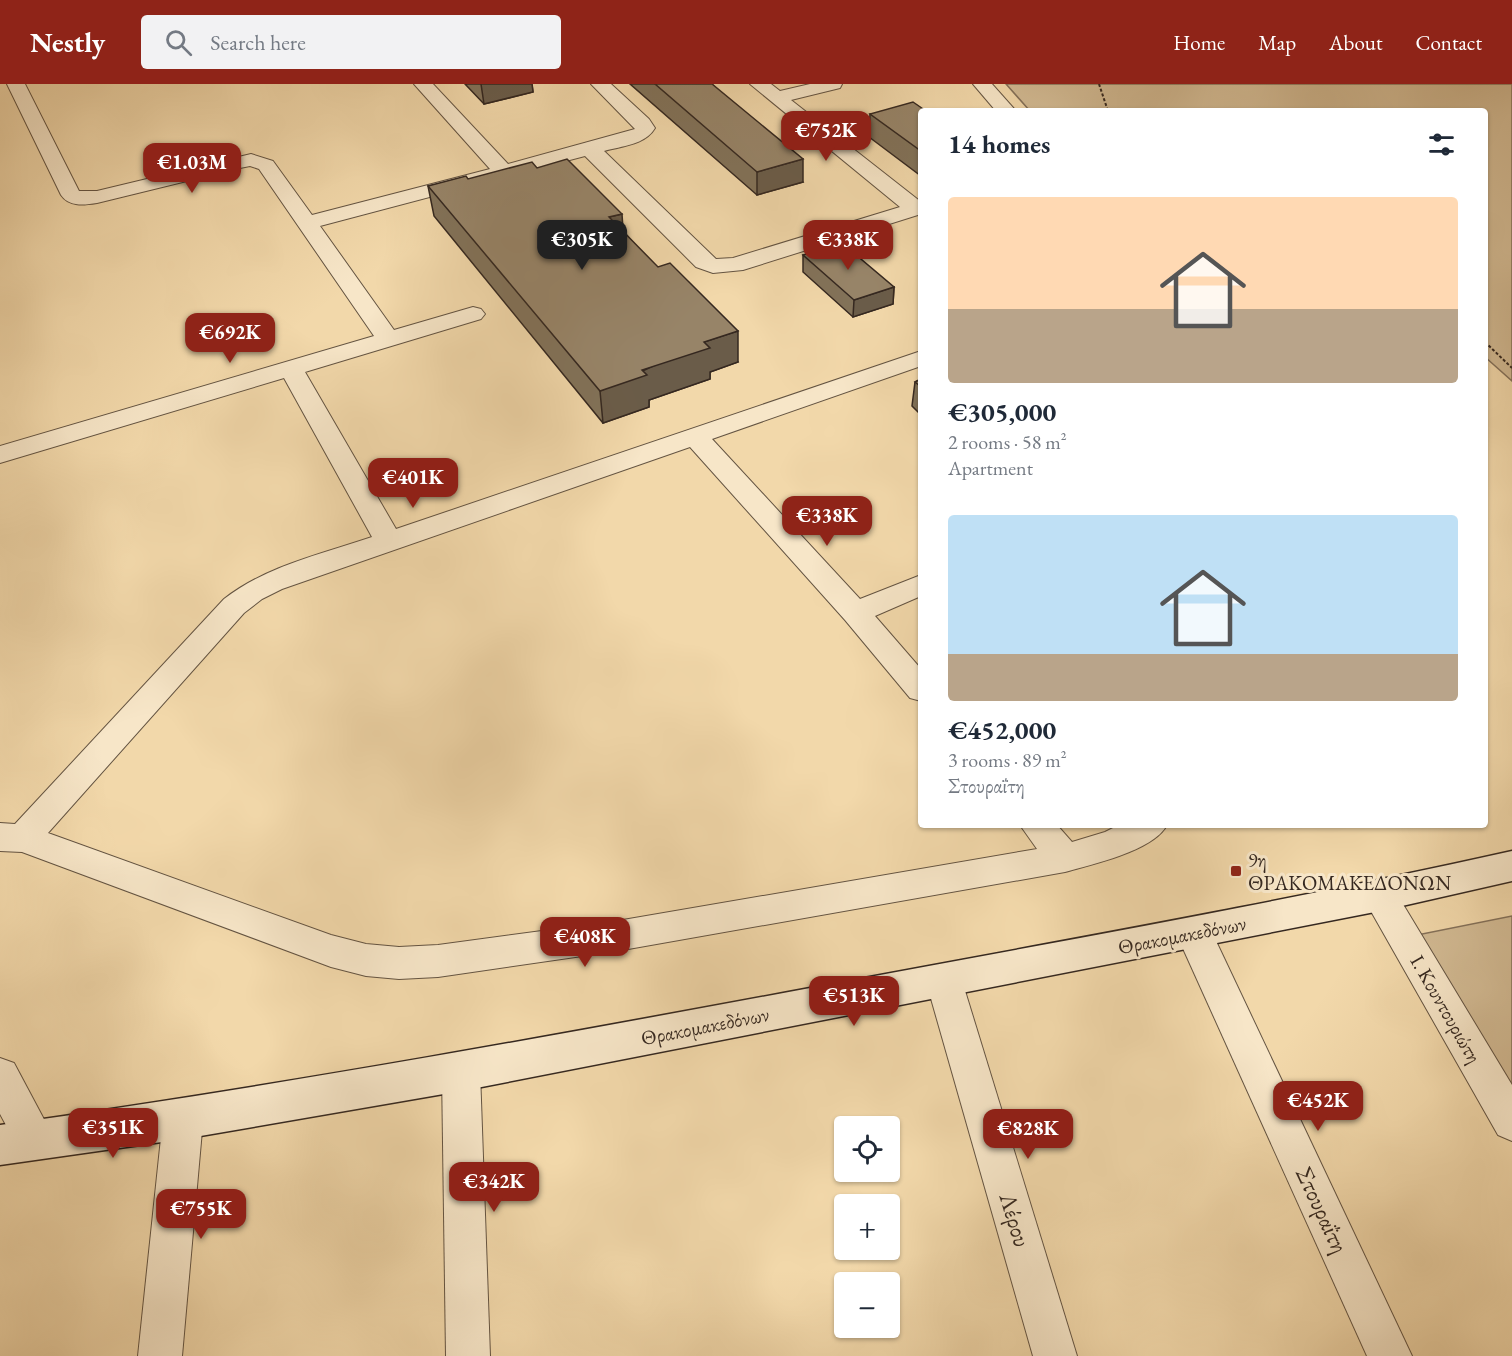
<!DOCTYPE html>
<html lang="en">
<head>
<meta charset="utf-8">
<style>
	:root { --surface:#fff; --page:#f2f2f3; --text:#1f2937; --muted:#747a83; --accent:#8f2418 }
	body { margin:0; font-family:"EB Garamond",serif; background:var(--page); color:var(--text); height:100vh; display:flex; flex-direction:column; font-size:22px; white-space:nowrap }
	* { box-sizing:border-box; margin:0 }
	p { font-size:20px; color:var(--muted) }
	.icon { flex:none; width:33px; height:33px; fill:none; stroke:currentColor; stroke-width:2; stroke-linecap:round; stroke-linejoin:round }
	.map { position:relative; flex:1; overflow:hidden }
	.sheet { position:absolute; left:918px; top:24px; width:570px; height:720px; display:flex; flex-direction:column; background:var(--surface); border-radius:6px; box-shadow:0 2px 4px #0004 }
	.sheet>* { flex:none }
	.tools { position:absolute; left:834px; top:1032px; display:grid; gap:12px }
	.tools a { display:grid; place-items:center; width:66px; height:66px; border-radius:6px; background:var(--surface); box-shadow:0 2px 4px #0004; font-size:30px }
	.price { position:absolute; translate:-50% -51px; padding:0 14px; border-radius:12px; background:var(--accent); color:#fff; font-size:20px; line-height:39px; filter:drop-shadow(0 2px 3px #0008) }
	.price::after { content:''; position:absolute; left:50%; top:36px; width:18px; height:14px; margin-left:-9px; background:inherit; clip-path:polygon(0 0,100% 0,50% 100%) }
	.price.current { background:#222; color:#fff }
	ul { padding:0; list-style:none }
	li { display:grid; align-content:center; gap:12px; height:318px; padding:0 30px }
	li span { display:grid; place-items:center; height:186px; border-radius:6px; color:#555 }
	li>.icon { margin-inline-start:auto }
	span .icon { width:108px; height:108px; fill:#fffc; stroke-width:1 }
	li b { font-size:26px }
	h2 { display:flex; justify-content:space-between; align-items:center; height:72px; padding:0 30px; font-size:26px }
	header { display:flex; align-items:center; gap:36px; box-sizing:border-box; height:84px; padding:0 30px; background:var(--accent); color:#fff }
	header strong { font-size:28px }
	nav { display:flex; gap:33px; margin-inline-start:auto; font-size:21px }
	.search { width:420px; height:54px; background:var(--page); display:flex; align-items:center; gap:15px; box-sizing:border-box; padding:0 21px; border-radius:6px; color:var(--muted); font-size:22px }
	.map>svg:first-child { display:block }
	.green { fill:#d2ba93; stroke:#84715a; stroke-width:1.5 }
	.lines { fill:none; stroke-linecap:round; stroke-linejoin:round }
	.street-casing { stroke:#645442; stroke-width:2 }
	.secondary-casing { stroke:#352820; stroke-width:3 }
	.path { stroke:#352820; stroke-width:2; stroke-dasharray:3 2; stroke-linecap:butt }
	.street { fill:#f7e6c8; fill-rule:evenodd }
	.secondary { fill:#f7e6c8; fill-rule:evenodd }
	.wall { fill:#827259; stroke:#352820; stroke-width:1.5 }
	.shaded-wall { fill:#6a5c49; stroke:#352820; stroke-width:1.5 }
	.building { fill:#978468; stroke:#352820; stroke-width:1.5 }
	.poi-dot { fill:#8f2418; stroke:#f7e6c8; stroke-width:2 }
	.labels { text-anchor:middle; stroke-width:6; stroke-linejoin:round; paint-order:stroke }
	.poi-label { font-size:20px; fill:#352820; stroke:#f7e6c8; text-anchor:start }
	.street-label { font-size:20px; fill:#352820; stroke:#f7e6c8 }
	.near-street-label { font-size:24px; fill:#352820; stroke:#f7e6c8 }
</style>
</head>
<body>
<header>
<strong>Nestly</strong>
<div class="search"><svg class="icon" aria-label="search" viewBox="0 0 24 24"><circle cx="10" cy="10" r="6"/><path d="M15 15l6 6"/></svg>Search here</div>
<nav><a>Home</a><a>Map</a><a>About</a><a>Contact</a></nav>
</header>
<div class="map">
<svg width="1512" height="1272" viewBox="0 0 1512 1272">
	<rect width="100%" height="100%" fill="#f2d8aa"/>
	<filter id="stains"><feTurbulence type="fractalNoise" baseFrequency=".00333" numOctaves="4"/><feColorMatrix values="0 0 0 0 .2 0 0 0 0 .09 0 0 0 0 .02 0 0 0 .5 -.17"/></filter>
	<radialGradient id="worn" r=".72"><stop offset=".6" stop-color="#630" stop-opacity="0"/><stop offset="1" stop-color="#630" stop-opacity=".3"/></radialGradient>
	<g class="green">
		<path d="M1006,0H1512V297L1485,273V27H1030Z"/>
		<path d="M1512,832V1013L1417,851Z"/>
	</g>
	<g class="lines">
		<g class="street-casing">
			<g id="street">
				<path d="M7,0H25L79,107H97L251,70L273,77L312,131L490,85L414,0H433L508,80L635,45L591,0H611L649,35L655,44C645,61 622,62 604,67L716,175L733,174L900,123L750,0H771L780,7L810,0H842L840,4L791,16L921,118V130L743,186L713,189L696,183L585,72L320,142L394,246L473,223L481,225L485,230L481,235L305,288L396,445L921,267V282L712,355L860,515L921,491V512L875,532L921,585V617L910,614L845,536L690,363L282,505L262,515L244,529L48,749L331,851L366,860L399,863L438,861L617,837L1037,765L1020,741H1057L1072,758L1105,748L1119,741H1167C1153,767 1093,780 1065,788L617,867L438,893L399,895L366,892L331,883L22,768L0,767V739L15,740L224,515C266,482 322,470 372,453L284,294L0,379V362L374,252L259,85L250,82L240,84L97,119C84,121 69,123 61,111Z"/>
				<path d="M973,0H992L1016,27H996Z"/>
				<path d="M1380,797L1392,802L1512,1001V1057L1498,1051L1368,822L1362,812L1368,802Z"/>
				<path d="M1194,834L1207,838L1412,1272H1367L1176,849L1181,838Z"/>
				<path d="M944,881L957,886L962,897L1077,1272H1033L926,897L931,886Z"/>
				<path d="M461,970L475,975L480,988L490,1272H446L442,988L447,975Z"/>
				<path d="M0,974L14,979L55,1056L49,1069L35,1075L21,1069L0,1030Z"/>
				<path d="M183,1016L197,1022L203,1035L182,1272H138L163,1035L169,1022Z"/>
			</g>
		</g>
		<g class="secondary-casing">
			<path id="secondary" d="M1512,767V797L1380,827L461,1007L183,1055L0,1081V1041C286,1001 569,949 853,896C1073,855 1293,816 1512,767Z"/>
		</g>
		<g class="path">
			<path d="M1099,0L1108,27"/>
			<path d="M1485,258L1512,284"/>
		</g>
		<use href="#street" class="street"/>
		<use href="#secondary" class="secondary"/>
	</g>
	<g class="wall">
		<path d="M465,0H532L533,8L484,20Z"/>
		<path d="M630,0H712L803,98L757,111Z"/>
		<path d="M921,27V92L869,53L870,30Z"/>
		<path d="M468,95L623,147L738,278L710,288V295L649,316V323L603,339L434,132L428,102Z"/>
		<path d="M803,171L894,203L893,220L853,233L803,188Z"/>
		<path d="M921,295V331L912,322L915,298Z"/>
	</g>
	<g class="shaded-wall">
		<path d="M481,0H532L533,8L484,20Z"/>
		<path d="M803,75V98L757,111V88Z"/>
		<path d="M622,130L624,160L609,133Z"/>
		<path d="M894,203L893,220L853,233L854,216Z"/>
		<path d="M738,247V278L710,288V295L649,316V323L603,339L600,307L704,258Z"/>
	</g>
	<g class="building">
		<path d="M655,0H712L803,75L757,88Z"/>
		<path d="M913,18L926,27H921V67L870,30Z"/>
		<path d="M567,75L622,130L609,133L658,183L670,179L738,247L704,258L710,264L642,286L647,291L600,307L428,102L466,92L468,95L532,78L537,84Z"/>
		<path d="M842,159L894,203L854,216L803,171Z"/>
		<path d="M921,295V303L915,298Z"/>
	</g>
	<rect class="poi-dot" x="1230" y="781" width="12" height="12" rx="3"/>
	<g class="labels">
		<g class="poi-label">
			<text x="1248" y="783">9η<tspan x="1248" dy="23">ΘΡΑΚΟΜΑΚΕΔΟΝΩΝ</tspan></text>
		</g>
		<g class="street-label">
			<text transform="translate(1182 851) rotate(-11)" y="7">Θρακομακεδόνων</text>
			<text transform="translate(1446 925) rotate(60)" y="7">Ι. Κουντουριώτη</text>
			<text transform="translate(705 942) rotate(-11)" y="7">Θρακομακεδόνων</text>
		</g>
		<g class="near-street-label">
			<text transform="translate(1322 1126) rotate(65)" y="8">Στουραΐτη</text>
			<text transform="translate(1015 1136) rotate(73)" y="8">Λέρου</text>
		</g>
	</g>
	<rect width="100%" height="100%" filter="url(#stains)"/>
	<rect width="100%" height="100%" fill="url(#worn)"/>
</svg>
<div class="tools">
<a><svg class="icon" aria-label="locate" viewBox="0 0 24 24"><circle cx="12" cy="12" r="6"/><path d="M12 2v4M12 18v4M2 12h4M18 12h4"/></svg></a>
<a>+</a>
<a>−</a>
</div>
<b class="price" style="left:826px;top:78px">€752K</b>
<b class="price" style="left:192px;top:110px">€1.03M</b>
<b class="price current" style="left:582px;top:187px">€305K</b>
<b class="price" style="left:848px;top:187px">€338K</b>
<b class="price" style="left:230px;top:280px">€692K</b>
<b class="price" style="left:413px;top:425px">€401K</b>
<b class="price" style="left:827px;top:463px">€338K</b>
<b class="price" style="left:585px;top:884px">€408K</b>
<b class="price" style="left:854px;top:943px">€513K</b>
<b class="price" style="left:1318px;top:1048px">€452K</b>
<b class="price" style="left:113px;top:1075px">€351K</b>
<b class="price" style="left:1028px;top:1076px">€828K</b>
<b class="price" style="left:494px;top:1129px">€342K</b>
<b class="price" style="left:201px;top:1156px">€755K</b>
<section class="sheet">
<h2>14 homes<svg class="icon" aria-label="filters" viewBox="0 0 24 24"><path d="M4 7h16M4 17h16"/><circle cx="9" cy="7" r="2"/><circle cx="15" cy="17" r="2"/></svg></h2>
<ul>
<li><span style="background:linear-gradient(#ffd9b3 60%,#b9a48a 0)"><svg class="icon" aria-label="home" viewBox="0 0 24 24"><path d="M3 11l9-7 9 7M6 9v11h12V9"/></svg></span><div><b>€305,000</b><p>2 rooms · 58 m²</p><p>Apartment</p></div></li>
<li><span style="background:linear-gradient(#bfe0f5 75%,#b9a48a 0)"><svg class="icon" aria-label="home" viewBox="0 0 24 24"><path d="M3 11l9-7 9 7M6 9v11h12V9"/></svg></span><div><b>€452,000</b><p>3 rooms · 89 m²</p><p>Στουραΐτη</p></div></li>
</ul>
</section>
</div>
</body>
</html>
